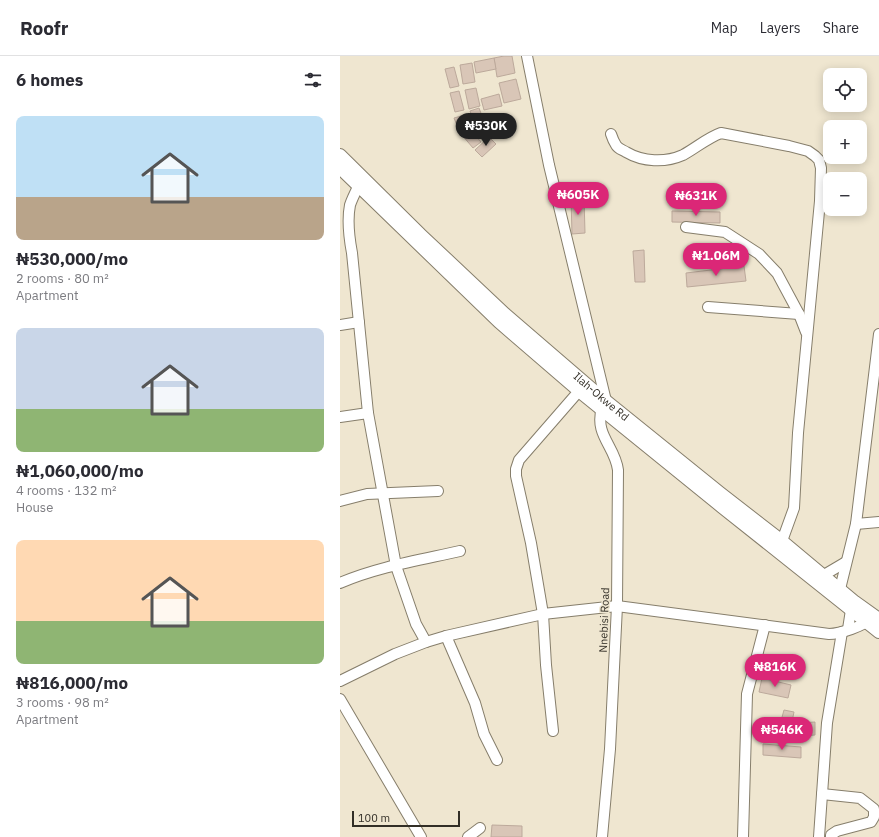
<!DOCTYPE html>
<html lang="en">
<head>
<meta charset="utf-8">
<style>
	:root { --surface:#fff; --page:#f7f7f7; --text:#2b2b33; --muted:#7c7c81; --line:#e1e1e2; --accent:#db2777 }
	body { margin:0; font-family:"IBM Plex Sans",sans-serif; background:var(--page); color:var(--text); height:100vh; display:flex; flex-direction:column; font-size:15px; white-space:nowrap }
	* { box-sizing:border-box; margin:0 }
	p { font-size:13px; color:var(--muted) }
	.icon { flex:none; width:22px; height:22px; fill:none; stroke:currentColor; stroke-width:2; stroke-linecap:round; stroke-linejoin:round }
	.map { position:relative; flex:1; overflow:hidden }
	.side { display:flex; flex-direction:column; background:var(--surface); width:340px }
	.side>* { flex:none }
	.controls { position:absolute; left:483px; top:12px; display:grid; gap:8px }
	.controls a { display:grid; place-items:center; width:44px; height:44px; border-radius:8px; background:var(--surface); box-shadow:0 2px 10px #0003; font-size:20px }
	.scale { position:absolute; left:12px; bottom:10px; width:108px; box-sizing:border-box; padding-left:4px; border:2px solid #322e26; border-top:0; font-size:11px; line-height:14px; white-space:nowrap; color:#322e26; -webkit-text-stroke:3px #efe6d0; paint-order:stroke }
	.price { position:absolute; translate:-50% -34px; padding:0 9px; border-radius:14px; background:var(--accent); color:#fff; font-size:13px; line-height:26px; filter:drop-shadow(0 1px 2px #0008) }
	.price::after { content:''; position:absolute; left:50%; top:24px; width:12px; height:9px; margin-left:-6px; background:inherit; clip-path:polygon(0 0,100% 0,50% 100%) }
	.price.on { background:#222; color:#fff }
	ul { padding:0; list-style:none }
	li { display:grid; align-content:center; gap:8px; height:212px; padding:0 16px }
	li span { display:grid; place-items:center; height:124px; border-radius:8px; color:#555 }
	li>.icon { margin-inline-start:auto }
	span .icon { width:72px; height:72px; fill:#fffc; stroke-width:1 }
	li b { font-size:17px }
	h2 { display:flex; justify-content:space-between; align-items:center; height:48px; padding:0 16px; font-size:17px }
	header { display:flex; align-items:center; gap:24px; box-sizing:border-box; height:56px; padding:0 20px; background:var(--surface); border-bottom:1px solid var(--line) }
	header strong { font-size:19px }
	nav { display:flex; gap:22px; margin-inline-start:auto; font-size:14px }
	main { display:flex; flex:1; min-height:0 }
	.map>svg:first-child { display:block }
	.building { fill:#d9c6b7; stroke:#bca99b }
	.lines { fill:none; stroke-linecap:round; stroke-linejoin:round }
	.minor-casing { stroke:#867e6b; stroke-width:12 }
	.major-casing { stroke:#867e6b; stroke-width:14 }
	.minor { stroke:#fff; stroke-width:10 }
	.major { stroke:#fff; stroke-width:12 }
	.labels { text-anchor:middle; stroke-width:3; stroke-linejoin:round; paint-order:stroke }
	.street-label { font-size:11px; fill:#322e26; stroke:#efe6d0 }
</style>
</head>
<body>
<header>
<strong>Roofr</strong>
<nav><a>Map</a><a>Layers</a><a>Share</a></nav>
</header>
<main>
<section class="side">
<h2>6 homes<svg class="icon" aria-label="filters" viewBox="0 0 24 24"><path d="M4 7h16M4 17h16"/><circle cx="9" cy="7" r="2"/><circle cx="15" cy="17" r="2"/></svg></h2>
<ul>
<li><span style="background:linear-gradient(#bfe0f5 65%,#b9a48a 0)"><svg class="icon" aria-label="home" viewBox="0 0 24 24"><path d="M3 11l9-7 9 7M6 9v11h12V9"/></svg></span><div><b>₦530,000/mo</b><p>2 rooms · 80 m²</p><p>Apartment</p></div></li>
<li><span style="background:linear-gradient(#c9d6e8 65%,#8fb573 0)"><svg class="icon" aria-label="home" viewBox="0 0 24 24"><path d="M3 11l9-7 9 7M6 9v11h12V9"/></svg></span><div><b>₦1,060,000/mo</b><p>4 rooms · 132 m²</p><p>House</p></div></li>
<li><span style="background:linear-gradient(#ffd9b3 65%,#8fb573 0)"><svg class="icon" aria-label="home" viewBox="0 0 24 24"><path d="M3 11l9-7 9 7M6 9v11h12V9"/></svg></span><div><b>₦816,000/mo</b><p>3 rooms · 98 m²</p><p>Apartment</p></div></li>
</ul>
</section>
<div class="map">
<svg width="539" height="781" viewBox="0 0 539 781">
	<rect width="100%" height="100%" fill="#efe6d0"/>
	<g class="building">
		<path d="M164,0H172L175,17L157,21L154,2Z"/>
		<path d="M154,2L156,13L136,17L134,6Z"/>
		<path d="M132,7L135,26L123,28L120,9Z"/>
		<path d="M114,11L119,30L110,32L105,13Z"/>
		<path d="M176,23L181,43L164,47L159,27Z"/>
		<path d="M136,32L140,50L129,53L125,34Z"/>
		<path d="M119,35L124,54L115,56L110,37Z"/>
		<path d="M159,38L162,50L144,54L141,43Z"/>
		<path d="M139,52L142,60L133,63L130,55Z"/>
		<path d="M125,59L129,69L118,72L114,62Z"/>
		<path d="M129,72L141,86L133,92L122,79Z"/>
		<path d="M149,81L156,88L142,101L135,94Z"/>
		<path d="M231,142H244L245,177L232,178Z"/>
		<path d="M332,155L380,156V167L332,166Z"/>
		<path d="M304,194L305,226H295L293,195Z"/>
		<path d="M404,210L406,225L347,231L346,217Z"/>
		<path d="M422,622L451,629L448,642L419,636Z"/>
		<path d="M444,654L454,656L450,675L439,672Z"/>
		<path d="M475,666V679L459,680V667Z"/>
		<path d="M423,688L461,691V702L423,699Z"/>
		<path d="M152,769L182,770V781H151Z"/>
	</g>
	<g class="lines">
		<g class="minor-casing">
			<g id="minor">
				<path d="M187,0L209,109L266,345"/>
				<path d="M271,78C272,81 274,86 276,89C278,93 283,94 286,96C303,106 325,107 343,99C356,92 367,82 381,77L449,90L468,95L475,100L479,104L481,112L480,145L458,377L454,452L442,485"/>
				<path d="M18,131C15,137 12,143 10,149C7,164 9,181 12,197L28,357L56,510L76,568L86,586"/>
				<path d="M346,171L385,176L419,198L437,217L459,258L466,276"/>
				<path d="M368,251L459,258"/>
				<path d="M0,269L19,266"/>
				<path d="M0,361L28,357"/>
				<path d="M0,445L27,438L98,435"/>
				<path d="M516,468L539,466"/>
				<path d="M484,519L506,506"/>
				<path d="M0,527C37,511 80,504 120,495"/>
				<path d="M500,533L516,468L539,278"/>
				<path d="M508,573L511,554L514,548"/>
				<path d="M106,580L135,647L144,678L157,704"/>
				<path d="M0,625L55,598L86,586L106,580L203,558L277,550L489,578C499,578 525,570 531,562"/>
				<path d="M0,643L81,781"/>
				<path d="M213,675L206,609L203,558L191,487L176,420V413L179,404L239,335"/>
				<path d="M482,738L520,742L534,753V761L531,766L497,775L491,779V781"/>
				<path d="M128,781L140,772"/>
				<path d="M262,781L270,693L277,550L278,414C275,390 254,379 262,352"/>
				<path d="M403,781L407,638L425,569"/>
				<path d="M479,781L487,667L502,576"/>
			</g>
		</g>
		<g class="major-casing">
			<g id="major">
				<path id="s1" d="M0,99L80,178L165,258L266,345L380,437L442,485L515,546L539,563"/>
				<path d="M0,112L159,266L239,335L382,451L539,576"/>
			</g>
		</g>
		<use href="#minor" class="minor"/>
		<use href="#major" class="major"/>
	</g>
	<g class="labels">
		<g class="street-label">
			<text dy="4" stroke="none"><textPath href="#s1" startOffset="356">Ilah-Okwe Rd</textPath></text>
			<text transform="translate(264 564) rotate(-88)" y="4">Nnebisi Road</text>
		</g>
	</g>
</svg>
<div class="controls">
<a><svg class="icon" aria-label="locate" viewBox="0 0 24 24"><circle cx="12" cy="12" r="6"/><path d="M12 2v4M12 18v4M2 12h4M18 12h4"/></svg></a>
<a>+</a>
<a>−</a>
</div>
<div class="scale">100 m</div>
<b class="price on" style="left:146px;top:91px">₦530K</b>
<b class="price" style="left:238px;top:160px">₦605K</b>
<b class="price" style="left:356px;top:161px">₦631K</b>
<b class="price" style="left:376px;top:221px">₦1.06M</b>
<b class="price" style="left:435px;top:632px">₦816K</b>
<b class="price" style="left:442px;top:695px">₦546K</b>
</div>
</main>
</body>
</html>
